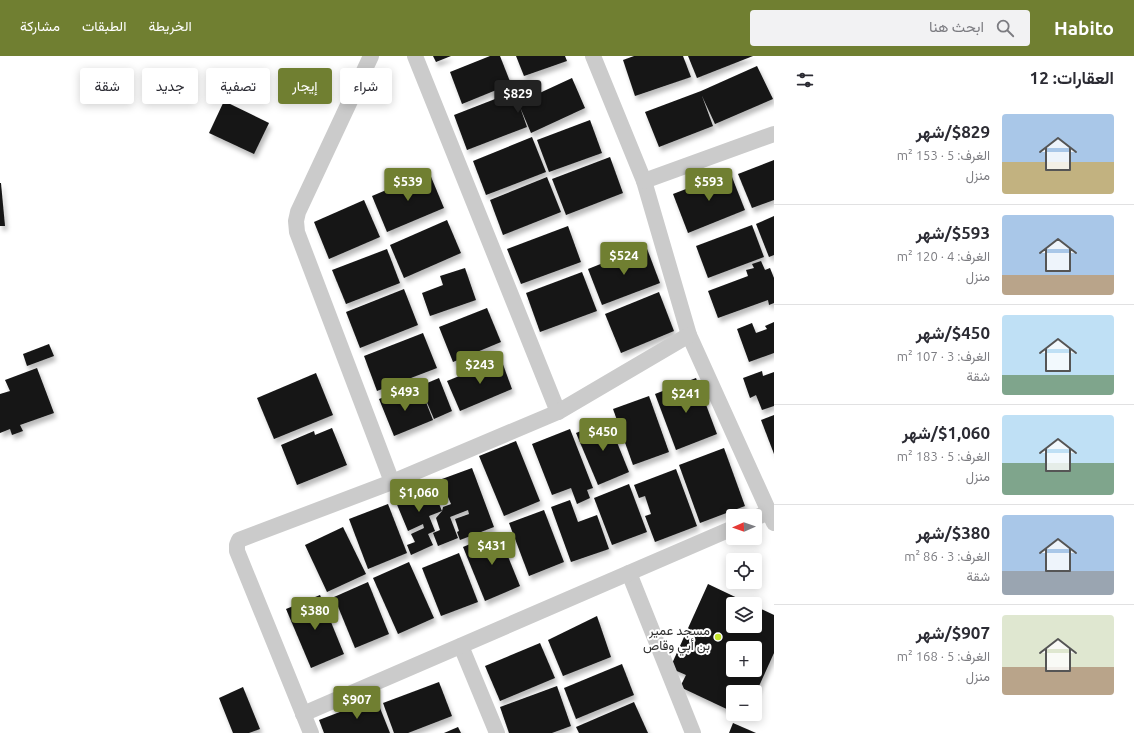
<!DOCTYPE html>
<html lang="ar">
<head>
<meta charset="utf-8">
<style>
	:root { --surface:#fff; --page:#f2f2f3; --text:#2b2b33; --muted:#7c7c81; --line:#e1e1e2; --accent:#707f31 }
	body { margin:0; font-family:Ubuntu,Vazirmatn,sans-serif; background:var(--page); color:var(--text); direction:rtl; height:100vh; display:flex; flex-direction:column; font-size:15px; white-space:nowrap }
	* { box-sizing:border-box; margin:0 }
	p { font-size:13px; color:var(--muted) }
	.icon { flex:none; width:22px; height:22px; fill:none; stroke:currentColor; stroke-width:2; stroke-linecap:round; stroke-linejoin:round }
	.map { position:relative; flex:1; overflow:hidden; direction:ltr }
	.drawer { display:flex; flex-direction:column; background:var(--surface); width:360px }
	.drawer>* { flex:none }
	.hud { position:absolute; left:12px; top:12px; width:380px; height:36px; direction:rtl; display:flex; gap:8px }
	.needle { width:26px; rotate:268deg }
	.buttons { position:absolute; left:726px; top:453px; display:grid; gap:8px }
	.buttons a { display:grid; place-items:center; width:36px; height:36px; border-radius:4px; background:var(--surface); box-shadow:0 2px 10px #0003; font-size:20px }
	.price { position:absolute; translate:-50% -34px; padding:0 9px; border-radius:4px; background:var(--accent); color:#fff; font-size:13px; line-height:26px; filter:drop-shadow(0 1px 2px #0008) }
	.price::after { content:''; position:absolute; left:50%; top:24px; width:12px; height:9px; margin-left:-6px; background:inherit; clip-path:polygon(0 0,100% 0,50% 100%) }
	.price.on { background:#222; color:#fff }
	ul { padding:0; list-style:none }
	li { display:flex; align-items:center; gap:12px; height:100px; padding:0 20px }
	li+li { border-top:1px solid var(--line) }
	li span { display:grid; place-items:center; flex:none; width:112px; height:80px; border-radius:4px; color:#555 }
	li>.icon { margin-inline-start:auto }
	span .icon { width:48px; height:48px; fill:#fffc; stroke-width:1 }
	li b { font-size:17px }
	h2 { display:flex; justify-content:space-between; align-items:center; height:48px; padding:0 20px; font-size:17px }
	.tag { padding:0 14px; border-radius:4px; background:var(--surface); box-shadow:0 2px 10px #0003; font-size:14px; line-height:36px }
	.tag.on { background:var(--accent); color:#fff }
	header { display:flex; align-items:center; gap:24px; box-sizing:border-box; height:56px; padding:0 20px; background:var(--accent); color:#fff }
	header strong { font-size:19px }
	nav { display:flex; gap:22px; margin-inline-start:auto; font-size:14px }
	.search { width:280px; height:36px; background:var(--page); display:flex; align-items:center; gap:10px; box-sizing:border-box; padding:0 14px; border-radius:4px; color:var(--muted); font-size:15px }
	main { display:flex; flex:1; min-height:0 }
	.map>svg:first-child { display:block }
	.building { fill:#151515; fill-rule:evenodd; filter:url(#shadow) }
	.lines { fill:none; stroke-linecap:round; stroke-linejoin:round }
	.minor { stroke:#cbcbcb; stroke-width:16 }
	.poi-dot { fill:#c5e52f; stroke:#fff; stroke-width:1.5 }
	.labels { text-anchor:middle; stroke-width:4; stroke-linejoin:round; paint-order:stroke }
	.poi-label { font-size:13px; fill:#2e2e2e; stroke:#fff; text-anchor:end }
</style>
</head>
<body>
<header>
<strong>Habito</strong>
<div class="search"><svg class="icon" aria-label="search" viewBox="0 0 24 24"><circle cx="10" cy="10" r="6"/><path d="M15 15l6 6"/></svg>ابحث هنا</div>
<nav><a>الخريطة</a><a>الطبقات</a><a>مشاركة</a></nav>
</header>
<main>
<section class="drawer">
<h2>العقارات: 12<svg class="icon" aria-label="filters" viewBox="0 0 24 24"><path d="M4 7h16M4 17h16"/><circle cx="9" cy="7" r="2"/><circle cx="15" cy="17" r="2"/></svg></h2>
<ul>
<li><span style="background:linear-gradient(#a9c7e8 60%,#c2b280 0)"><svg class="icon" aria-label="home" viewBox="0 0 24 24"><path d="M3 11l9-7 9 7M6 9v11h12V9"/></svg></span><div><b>$829/شهر</b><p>الغرف: 5 · 153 m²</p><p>منزل</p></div></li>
<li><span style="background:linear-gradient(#a9c7e8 75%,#b9a48a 0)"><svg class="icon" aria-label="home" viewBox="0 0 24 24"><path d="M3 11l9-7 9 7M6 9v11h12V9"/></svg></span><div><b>$593/شهر</b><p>الغرف: 4 · 120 m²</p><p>منزل</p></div></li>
<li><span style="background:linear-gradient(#bfe0f5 75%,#7fa58c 0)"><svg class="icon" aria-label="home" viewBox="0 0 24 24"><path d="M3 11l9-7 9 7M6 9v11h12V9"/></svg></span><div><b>$450/شهر</b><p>الغرف: 3 · 107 m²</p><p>شقة</p></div></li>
<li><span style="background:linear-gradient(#bfe0f5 60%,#7fa58c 0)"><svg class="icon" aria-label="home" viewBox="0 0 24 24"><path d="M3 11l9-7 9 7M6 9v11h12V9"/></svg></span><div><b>$1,060/شهر</b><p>الغرف: 5 · 183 m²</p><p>منزل</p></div></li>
<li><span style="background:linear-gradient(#a9c7e8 70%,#9aa5b1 0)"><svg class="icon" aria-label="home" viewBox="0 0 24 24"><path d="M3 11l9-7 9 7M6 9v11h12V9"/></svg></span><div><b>$380/شهر</b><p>الغرف: 3 · 86 m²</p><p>شقة</p></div></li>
<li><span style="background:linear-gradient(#dfe7d0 65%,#b9a48a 0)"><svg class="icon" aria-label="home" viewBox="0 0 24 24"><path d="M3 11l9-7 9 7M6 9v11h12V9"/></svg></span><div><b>$907/شهر</b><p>الغرف: 5 · 168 m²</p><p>منزل</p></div></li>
</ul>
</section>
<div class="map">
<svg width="774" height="677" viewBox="0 0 774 677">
	<defs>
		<filter id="shadow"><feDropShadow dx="2.5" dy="4.5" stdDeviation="2" flood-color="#0004"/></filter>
	</defs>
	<rect width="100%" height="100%" fill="#fff"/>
	<g class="building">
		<path d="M433,0H451L436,6Z"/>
		<path d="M490,0H500L511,28L462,48L450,16Z"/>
		<path d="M516,0H565L567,5L524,20Z"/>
		<path d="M634,0H683L691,21L635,40L623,4Z"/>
		<path d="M688,0H753L697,22Z"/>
		<path d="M757,10L773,43L715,68L702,40L713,70L659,91L645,56L701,35Z"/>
		<path d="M572,22L585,52L531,77L520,51L527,71L467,94L454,59L513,36L518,47Z"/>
		<path d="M224,45L269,67L254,98L209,77Z"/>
		<path d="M590,64L602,97L549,116L537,84Z"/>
		<path d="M532,81L546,116L486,139L473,105Z"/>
		<path d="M610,101L623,137L566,159L552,123Z"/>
		<path d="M774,104V144L752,152L738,118Z"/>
		<path d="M429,116L444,152L387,176L372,140Z"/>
		<path d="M730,116L745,154L688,177L673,138Z"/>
		<path d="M547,121L561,156L503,179L490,144Z"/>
		<path d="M0,127H1L5,170H0Z"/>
		<path d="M364,144L380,181L329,203L314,166Z"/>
		<path d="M774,160V199L769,201L756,168Z"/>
		<path d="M447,164L461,197L404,222L390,189Z"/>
		<path d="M752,169L764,201L708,222L696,190Z"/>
		<path d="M568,170L581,206L521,228L507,193Z"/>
		<path d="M646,190L660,227L602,249L588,213Z"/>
		<path d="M387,193L400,227L346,248L332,214Z"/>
		<path d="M761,205L765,214L770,212L774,222V247L769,249L768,244L718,262L708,235L748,220L746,214L754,212L752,208Z"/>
		<path d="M465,212L476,244L430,260L422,237L443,229L440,220Z"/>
		<path d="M582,216L597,255L540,276L526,237Z"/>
		<path d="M404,233L418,269L360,292L346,256Z"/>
		<path d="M659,236L674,275L621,297L605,258Z"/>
		<path d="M487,252L501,286L453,306L439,271Z"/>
		<path d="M774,266V297L749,306L737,273L752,267L756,277L767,273L765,270Z"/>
		<path d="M423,277L437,312L377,335L364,300Z"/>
		<path d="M49,288L54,300L27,310L23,298Z"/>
		<path d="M501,303L512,333L460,355L447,325Z"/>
		<path d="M37,312L54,357L20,369L23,375L12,379L10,373L0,377V338L10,335L5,324Z"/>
		<path d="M762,315L763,320L774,316V350L762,354L756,339L750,342L743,322Z"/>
		<path d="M316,317L333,359L274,383L257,342Z"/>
		<path d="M439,322L452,355L434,363L420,330Z"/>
		<path d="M696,322L717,378L676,394L655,338Z"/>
		<path d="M407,332L413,346L424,341L433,364L394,380L379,343Z"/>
		<path d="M649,340L669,396L633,409L613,353Z"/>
		<path d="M774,359V398L761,364Z"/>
		<path d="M608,364L629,416L598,429L576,377Z"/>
		<path d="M332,372L347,409L297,429L281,389L314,375L315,379Z"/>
		<path d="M570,373L593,432L587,434L590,442L577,448L571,432L552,439L532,388Z"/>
		<path d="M516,385L540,445L504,460L479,400Z"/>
		<path d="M724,392L745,450L700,467L679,409Z"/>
		<path d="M472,412L494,471L460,484L457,476L459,475L455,463L469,458L468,454L450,461L458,482L438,490L433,477L440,474L436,462L442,455L443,451L451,448L448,441L439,444L431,427Z"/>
		<path d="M676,413L697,470L655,486L645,460L651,458L645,440L639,442L634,429Z"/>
		<path d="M429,424L442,455L429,460L435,475L428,478L433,489L411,499L407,489L415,486L411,478L424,472L423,468L408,475L393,439Z"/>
		<path d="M629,428L647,476L612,489L594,442Z"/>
		<path d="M570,444L578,466L597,459L609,493L571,506L551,451Z"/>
		<path d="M388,448L407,497L368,513L349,463Z"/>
		<path d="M544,454L564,506L529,520L509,467Z"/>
		<path d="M343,471L366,518L327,536L305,489Z"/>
		<path d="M498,476L520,530L485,545L463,491Z"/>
		<path d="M459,497L478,546L441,560L422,512Z"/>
		<path d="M409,506L434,562L398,578L373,522Z"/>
		<path d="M368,526L389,578L355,592L334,541Z"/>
		<path d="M708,528L750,548H733V570H755V550L774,559V597L755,639V636H733V656L680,631L686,619L670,612ZM733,592H755V614H733Z"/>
		<path d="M320,539L344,598L311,612L286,553Z"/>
		<path d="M597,560L611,601L563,620L548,584Z"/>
		<path d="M540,587L555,622L500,645L485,610Z"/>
		<path d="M622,608L634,639L576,663L564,632Z"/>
		<path d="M439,626L452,660L408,677H394L383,647Z"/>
		<path d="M557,630L571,670L552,677H509L500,651Z"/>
		<path d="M243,631L260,673L249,677H233L219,642Z"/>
		<path d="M376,642L390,677H324L319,664Z"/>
		<path d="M634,646L648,677H579L576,671Z"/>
		<path d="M733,667L756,677H729Z"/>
		<path d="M458,671L461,677H444Z"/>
	</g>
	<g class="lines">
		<g class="minor">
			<path d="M371,0L298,156L296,165L297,176L392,426"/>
			<path d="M415,0L558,356"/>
			<path d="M593,0L644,125L689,279L774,467"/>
			<path d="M644,125L774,78"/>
			<path d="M755,462L769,456"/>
			<path d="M629,517L693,677"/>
			<path d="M461,590L497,677"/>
			<path d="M303,658L733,472"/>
			<path d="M311,677L237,495V489L239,484L392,426L558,356L689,279"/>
		</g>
	</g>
	<circle class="poi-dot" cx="718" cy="581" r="4"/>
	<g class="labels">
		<g class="poi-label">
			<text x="710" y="579">مسجد عمير<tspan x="710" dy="15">بن أبي وقاص</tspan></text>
		</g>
	</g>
</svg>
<div class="buttons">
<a><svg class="needle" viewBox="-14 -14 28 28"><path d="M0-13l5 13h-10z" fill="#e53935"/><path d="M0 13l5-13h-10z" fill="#7c7c81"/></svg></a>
<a><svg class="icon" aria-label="locate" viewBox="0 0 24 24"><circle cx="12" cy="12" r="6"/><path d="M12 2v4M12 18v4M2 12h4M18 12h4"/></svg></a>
<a><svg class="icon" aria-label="layers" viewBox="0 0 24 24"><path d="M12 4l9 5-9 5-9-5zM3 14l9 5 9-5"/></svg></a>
<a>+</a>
<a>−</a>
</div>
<b class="price on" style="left:518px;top:58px">$829</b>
<b class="price" style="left:408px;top:146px">$539</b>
<b class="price" style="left:709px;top:146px">$593</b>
<b class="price" style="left:624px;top:220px">$524</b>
<b class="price" style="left:480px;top:329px">$243</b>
<b class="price" style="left:405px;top:356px">$493</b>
<b class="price" style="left:686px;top:358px">$241</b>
<b class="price" style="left:603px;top:396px">$450</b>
<b class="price" style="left:419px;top:457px">$1,060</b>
<b class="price" style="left:492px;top:510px">$431</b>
<b class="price" style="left:315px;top:575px">$380</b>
<b class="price" style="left:357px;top:664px">$907</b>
<div class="hud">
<a class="tag">شراء</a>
<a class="tag on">إيجار</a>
<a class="tag">تصفية</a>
<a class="tag">جديد</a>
<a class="tag">شقة</a>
</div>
</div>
</main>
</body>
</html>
